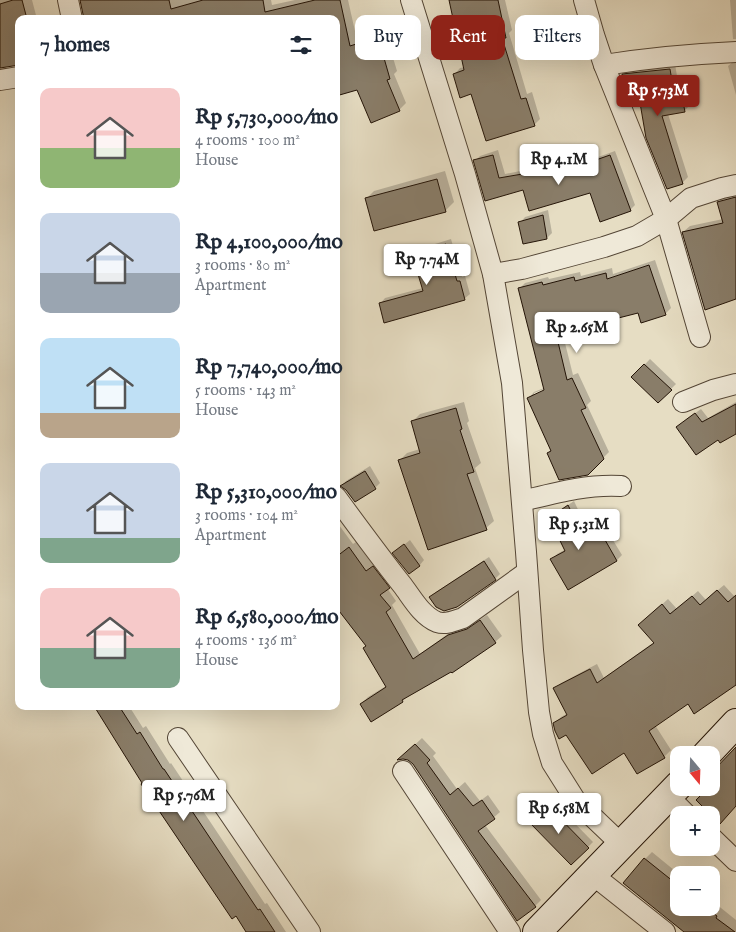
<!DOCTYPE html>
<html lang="en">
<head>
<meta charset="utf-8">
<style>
	:root { --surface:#fff; --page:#f6f6f7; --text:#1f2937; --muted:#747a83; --accent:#8f2418 }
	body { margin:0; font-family:"IM FELL English",serif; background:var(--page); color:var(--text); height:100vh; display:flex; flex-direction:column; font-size:19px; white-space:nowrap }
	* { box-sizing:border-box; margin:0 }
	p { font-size:16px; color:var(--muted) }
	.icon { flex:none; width:28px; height:28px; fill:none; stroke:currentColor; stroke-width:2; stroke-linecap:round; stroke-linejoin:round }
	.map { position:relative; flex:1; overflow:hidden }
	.drawer { position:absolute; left:15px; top:15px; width:325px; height:695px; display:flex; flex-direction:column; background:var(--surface); border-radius:10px; box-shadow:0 5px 20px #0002 }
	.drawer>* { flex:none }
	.top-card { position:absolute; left:355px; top:15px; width:305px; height:45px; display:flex; gap:10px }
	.needle { width:32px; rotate:161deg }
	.buttons { position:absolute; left:670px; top:746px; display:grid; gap:10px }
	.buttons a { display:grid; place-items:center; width:50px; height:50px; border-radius:10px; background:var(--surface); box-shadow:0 5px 20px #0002; font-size:25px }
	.price { position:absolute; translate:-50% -42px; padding:0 11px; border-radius:5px; background:#fff; color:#222; font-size:16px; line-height:32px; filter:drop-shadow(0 1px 2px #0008) }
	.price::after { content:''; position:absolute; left:50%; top:30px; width:15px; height:11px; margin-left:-8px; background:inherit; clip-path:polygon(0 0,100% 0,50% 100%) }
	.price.selected { background:var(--accent); color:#fff }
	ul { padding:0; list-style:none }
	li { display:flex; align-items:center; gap:15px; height:125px; padding:0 25px }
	li span { display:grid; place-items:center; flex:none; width:140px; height:100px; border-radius:10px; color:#555 }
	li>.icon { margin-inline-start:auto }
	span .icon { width:60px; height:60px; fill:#fffc; stroke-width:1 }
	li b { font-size:21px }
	h2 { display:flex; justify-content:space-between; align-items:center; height:60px; padding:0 25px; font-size:21px }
	.chip { padding:0 18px; border-radius:10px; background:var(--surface); box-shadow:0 5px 20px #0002; font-size:18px; line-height:45px }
	.chip.selected { background:var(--accent); color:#fff }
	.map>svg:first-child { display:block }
	.shadow { fill:#0003; fill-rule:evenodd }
	.building { fill:#897d69; stroke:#241407 }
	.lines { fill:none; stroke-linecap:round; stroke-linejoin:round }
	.street-casing { stroke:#544636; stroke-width:22 }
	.secondary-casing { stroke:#241407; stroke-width:30 }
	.street { stroke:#efe9d8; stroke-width:20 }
	.secondary { stroke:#efe9d8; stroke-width:28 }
</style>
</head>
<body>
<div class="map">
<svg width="736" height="932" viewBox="0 0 736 932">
	<rect width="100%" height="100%" fill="#e6ddc3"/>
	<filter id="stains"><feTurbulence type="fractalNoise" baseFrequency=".004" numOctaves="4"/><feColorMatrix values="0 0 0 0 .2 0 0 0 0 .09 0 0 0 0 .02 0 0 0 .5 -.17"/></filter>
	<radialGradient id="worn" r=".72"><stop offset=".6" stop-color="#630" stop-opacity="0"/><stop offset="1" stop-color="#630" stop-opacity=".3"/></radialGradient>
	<g class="shadow">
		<path d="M0,0H32L37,19H19L0,67Z"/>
		<path d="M81,0H271L272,5L295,0H348L357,40L385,31L397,71L394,74L406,103L399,110L372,121L336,19L216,16Z"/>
		<path d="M450,0H505L512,30L509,33L527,94L532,92L540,119L534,125L472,92L454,75L460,68L465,67Z"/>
		<path d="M730,0H736V39H733Z"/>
		<path d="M736,60V95L728,66L734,61Z"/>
		<path d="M675,64L679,88L686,87L689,106L684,111L668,114L688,177L682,183L639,90L623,75L629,69Z"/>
		<path d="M498,150L505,174L540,167L565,159L567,168L615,151L635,205L630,210L590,191L524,189L486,199L475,161L480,156Z"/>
		<path d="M445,171L454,202L446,210L366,199L374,191Z"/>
		<path d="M736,193V298L683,232L690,226L723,219L718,202L725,196Z"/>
		<path d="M548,210L552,233L547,238L520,223L525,217Z"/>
		<path d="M451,239L462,277L465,276L470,294L464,299L380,304L385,298L423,288L413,254L419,249Z"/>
		<path d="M655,260L671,308L665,314L639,312L593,323L594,328L588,333L564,339L573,375L578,373L591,401L587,405L609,452L587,474L548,453L551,450L529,398L534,392L544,388L519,289L525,283L548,277L549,279L580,272L581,276L612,268L613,274ZM549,387L550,389L534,396V393Z"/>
		<path d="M650,359L676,384L658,402L633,377Z"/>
		<path d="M464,402L469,421L467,423L481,463L475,468L494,521L486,528L399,461L407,453L420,449L413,421L420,414Z"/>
		<path d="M736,402V432L718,438L683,422L701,409L708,418Z"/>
		<path d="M370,466L380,483L375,488L346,489L342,486L346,481Z"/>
		<path d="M574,501L590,535L605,527L622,555L617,560H552L557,554L566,549L551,518L556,513Z"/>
		<path d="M336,521L353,544L356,542L373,565L380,561L395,581L387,588L396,601L392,605L420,654L456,628L475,623L487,615L502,636L495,642L451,670L408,695L403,701L371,720L361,704L368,697L386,686L367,645L336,604Z"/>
		<path d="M410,540L424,560L419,566L394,553Z"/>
		<path d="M489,557L500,574L495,579L430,598L436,592Z"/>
		<path d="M724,585L735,597L736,596V684L688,702L655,725L671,750L664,757L637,773L624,751L567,733L554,724L561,717L568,713L555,689L561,683L597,664L604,678L654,642L646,619L668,599L677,609L698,591L706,600Z"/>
		<path d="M100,706H129L143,728L146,726L170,764L171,763L265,904L267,903L286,932H248Z"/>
		<path d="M422,738L436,753L433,756L457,789L465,782L480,801L488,795L500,812L485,825L541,900L535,906L414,764L408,759L401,758Z"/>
		<path d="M553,801L593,842L571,864L531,822Z"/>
		<path d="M652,852L680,875H679V908H711V900L736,920V932H686L645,859Z"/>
	</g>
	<g class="building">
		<path d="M13,0H22L27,19H19V65L0,68V4Z"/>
		<path d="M80,0H169L171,9L203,0H263L265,12L315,0H340L350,46L378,37L390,79L387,80L400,111L371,123L357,90L336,96V19H84Z"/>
		<path d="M449,0H498L506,38H502L521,99L526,98L535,126L486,141L471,94L460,98L453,74L464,70Z"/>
		<path d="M670,69L674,93L681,91L685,112L662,116L683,184L667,189L646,138L638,91L628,93L623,80L622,74Z"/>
		<path d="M493,155L499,178L534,172L560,164L562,172L610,155L631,211L600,222L590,193L529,211L523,190L485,201L473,160Z"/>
		<path d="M437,179L446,212L374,231L365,198Z"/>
		<path d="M736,197V299L705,310L682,232L723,223L717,202Z"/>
		<path d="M543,215L547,239L523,244L518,222Z"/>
		<path d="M446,244L457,281H460L465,300L384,323L379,303L423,291L412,254Z"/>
		<path d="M649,265L666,315L641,323L638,313L587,326L589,335L558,342L567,380L572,378L586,408L581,410L604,459L588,475L559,480L547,453L551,451L527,398L544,390L518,288L542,282L543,285L574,277L575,281L606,273L607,279Z"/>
		<path d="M644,364L672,390L658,403L631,377Z"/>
		<path d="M736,404V434L720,443L718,440L696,455L676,427L695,413L702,422Z"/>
		<path d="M456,408L462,429L460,430L474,472L467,474L487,530L428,550L398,460L420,453L411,421Z"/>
		<path d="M365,471L376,489L355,502L346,490L340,486Z"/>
		<path d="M568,505L585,540L600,531L617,561L568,590L550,559L565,551L549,518Z"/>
		<path d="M404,544L420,566L409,574L392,553Z"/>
		<path d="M349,547L366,571L373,566L390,588L380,595L391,608L386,612L413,659L448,635L467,629L480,620L496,643L452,673L451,672L402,700L403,702L371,722L360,704L386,687L363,648L366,646L336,607V557Z"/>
		<path d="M484,561L496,580L457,607L444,611L436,607L429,597Z"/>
		<path d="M717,590L728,602L736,595V685L694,714L688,704L649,731L665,758L637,774L624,753L592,774L566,735L559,739L555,731L553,723L567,715L553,688L590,669L597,683L654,643L638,625L662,604L670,614L692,596L700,605Z"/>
		<path d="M94,706H119L137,734L140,732L163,769H164L258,910L260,909L275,932H246L236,916L232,919L141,784L142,783Z"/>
		<path d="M415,744L430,760L427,763L450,795L458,788L473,806L482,800L495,819L478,831L536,907L517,921L413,764L408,760L403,759L397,760Z"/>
		<path d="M736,747V806L720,824L696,800L708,788H711V773Z"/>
		<path d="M547,805L589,848L571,865L529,822Z"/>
		<path d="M644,858L679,886V908H706L717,916L716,918L735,932H684L623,883Z"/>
	</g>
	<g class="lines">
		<g class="street-casing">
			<g id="street">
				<path d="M68,0L72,19"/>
				<path d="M411,0L465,174L493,274L512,383L526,552L533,650L539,712L543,734L552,763L576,801L621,844"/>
				<path d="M584,0L594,35L604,65L666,219L700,337"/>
				<path d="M604,65C648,58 692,54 736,52"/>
				<path d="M0,80L19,77"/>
				<path d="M493,274L522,269L604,247L637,236L666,219L691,198L722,188L736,185"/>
				<path d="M683,402L713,390L736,384"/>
				<path d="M336,497C358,527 380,557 403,586C412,598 422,616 437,622C446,625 454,621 463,618L527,572"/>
				<path d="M522,501C555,493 586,484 621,486"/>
				<path d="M178,738L310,932"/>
				<path d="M403,771L510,932"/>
				<path d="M668,796L687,815"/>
				<path d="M711,837L736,861"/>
				<path d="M593,875L665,932"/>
			</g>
		</g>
		<g class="secondary-casing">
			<g id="secondary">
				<path d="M706,755L736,723"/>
				<path d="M537,932L679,785"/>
			</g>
		</g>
		<use href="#street" class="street"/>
		<use href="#secondary" class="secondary"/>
	</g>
	<rect width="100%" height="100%" filter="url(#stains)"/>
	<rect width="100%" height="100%" fill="url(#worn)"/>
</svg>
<div class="buttons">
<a><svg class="needle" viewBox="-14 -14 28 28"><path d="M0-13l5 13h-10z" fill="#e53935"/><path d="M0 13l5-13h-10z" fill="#747a83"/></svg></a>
<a>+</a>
<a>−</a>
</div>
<b class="price selected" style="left:658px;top:117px">Rp 5.73M</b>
<b class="price" style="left:559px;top:186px">Rp 4.1M</b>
<b class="price" style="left:427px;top:286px">Rp 7.74M</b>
<b class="price" style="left:577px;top:354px">Rp 2.65M</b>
<b class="price" style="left:579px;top:551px">Rp 5.31M</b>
<b class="price" style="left:184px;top:822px">Rp 5.76M</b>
<b class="price" style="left:559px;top:835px">Rp 6.58M</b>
<div class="top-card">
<a class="chip">Buy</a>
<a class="chip selected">Rent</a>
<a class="chip">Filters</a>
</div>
<section class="drawer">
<h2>7 homes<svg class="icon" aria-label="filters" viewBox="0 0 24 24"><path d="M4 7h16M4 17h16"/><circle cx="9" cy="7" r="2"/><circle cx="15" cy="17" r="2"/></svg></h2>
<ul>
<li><span style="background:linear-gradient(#f6c9c9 60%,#8fb573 0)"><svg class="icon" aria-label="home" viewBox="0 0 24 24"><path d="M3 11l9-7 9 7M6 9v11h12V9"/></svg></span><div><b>Rp 5,730,000/mo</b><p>4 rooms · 100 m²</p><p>House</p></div></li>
<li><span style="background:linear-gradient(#c9d6e8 60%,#9aa5b1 0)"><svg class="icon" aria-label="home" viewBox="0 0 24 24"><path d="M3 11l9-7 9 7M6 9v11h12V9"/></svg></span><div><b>Rp 4,100,000/mo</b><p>3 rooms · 80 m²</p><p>Apartment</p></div></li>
<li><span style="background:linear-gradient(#bfe0f5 75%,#b9a48a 0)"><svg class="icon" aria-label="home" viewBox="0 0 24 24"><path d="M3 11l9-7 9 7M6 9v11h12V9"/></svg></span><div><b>Rp 7,740,000/mo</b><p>5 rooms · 143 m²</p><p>House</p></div></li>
<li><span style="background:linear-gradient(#c9d6e8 75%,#7fa58c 0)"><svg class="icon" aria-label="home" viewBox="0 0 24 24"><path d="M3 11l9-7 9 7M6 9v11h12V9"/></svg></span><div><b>Rp 5,310,000/mo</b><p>3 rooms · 104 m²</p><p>Apartment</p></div></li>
<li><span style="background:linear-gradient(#f6c9c9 60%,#7fa58c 0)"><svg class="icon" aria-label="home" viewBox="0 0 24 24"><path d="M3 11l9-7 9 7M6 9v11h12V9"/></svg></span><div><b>Rp 6,580,000/mo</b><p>4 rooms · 136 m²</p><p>House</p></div></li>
</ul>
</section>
</div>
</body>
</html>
